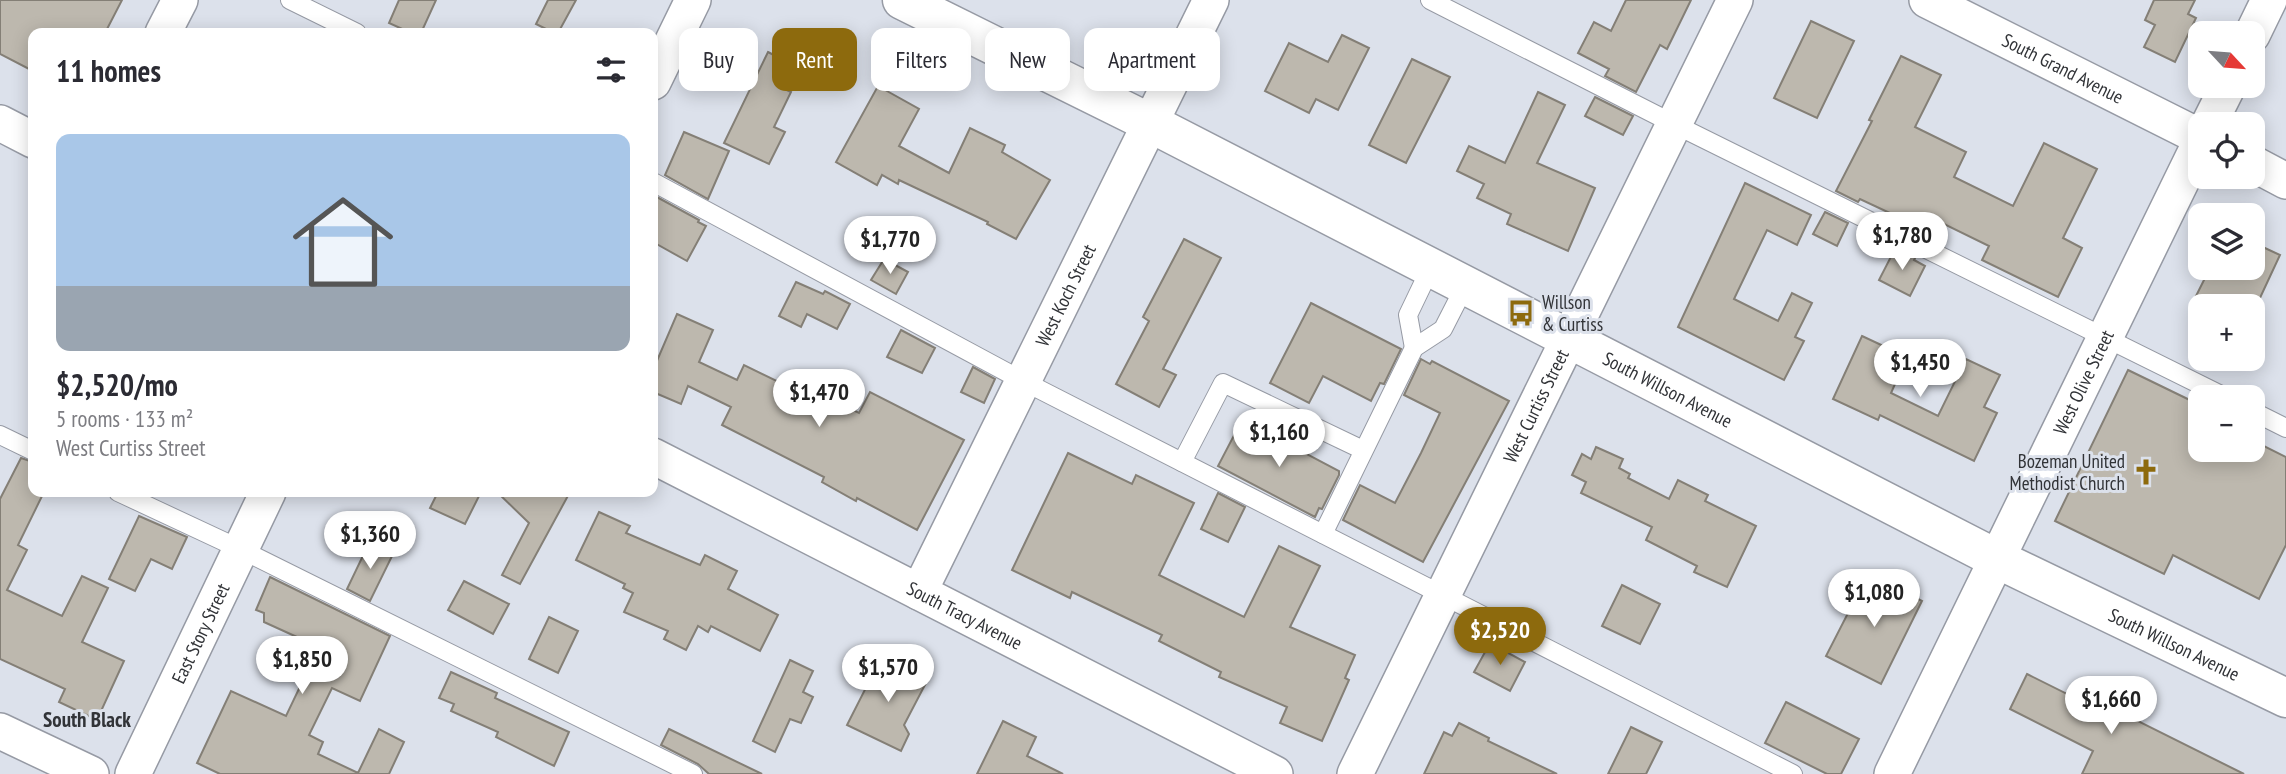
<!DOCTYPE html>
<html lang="en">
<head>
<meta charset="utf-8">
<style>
	:root { --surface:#fff; --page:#f2f2f3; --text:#2b2b33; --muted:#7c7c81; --accent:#8d6a0d }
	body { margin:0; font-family:"PT Sans Narrow",sans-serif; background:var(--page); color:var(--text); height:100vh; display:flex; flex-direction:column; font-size:26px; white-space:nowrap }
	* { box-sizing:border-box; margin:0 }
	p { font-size:23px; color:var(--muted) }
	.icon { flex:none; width:38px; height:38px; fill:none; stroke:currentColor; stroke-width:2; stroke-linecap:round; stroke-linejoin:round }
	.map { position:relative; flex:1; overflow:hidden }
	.details { position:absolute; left:28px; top:28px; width:630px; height:469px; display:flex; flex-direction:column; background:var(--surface); border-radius:14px; box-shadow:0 4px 18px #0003 }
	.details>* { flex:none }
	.top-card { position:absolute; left:679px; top:28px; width:665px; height:63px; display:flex; gap:14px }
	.needle { width:46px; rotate:116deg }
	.tools { position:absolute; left:2188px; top:21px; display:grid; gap:14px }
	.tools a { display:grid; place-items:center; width:77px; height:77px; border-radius:14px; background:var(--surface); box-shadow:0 4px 18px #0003; font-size:35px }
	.price { position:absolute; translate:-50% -60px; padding:0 16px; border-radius:24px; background:#fff; color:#222; font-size:23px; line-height:46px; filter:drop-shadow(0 2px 4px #0008) }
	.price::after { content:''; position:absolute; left:50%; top:42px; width:21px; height:16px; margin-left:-10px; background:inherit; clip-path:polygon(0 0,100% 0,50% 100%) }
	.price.current { background:var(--accent); color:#fff }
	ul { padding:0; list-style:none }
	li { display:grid; align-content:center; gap:14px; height:371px; padding:0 28px }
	li span { display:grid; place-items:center; height:217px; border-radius:14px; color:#555 }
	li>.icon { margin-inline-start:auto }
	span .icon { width:126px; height:126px; fill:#fffc; stroke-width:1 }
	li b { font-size:30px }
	h2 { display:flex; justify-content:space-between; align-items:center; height:84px; padding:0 28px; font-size:30px }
	.pill { padding:0 24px; border-radius:14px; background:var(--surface); box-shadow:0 4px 18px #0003; font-size:24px; line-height:63px }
	.pill.current { background:var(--accent); color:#fff }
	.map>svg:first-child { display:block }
	.building { fill:#bdb8ae; stroke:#847f76; stroke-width:2 }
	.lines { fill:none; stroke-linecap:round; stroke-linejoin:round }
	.service-casing { stroke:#969aa4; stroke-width:20 }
	.minor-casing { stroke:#969aa4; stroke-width:38 }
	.secondary-casing { stroke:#969aa4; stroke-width:41 }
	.service { stroke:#fff; stroke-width:18 }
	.minor { stroke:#fff; stroke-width:35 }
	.secondary { stroke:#fff; stroke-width:38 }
	.labels { text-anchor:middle; stroke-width:6; stroke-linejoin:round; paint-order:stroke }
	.street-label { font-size:19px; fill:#313337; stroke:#dce1eb }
	.poi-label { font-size:19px; fill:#313337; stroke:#dce1eb; text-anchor:start }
	.neighbourhood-label { font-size:21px; font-weight:bold; fill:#313337; stroke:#dce1eb }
</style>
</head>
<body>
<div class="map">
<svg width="2286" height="774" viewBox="0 0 2286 774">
	<rect width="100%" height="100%" fill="#dce1eb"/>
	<g class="building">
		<path d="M0,0H122L105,33H33V71L0,54Z"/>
		<path d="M399,0H436L421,33H411L389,23Z"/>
		<path d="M548,0H576L558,33H554L536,24Z"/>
		<path d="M1626,0H1691L1667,49L1660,45L1636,92L1605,76L1609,69L1578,53L1594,22L1611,31Z"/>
		<path d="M2154,0H2195L2188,14L2196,18L2175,62L2144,47L2155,25L2145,20Z"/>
		<path d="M1811,21L1854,41L1817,118L1774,98Z"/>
		<path d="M1342,35L1369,48L1338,110L1316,99L1309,113L1265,91L1289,43L1328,62Z"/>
		<path d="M768,52L791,64L780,87L791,92L774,127L785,132L769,164L724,143Z"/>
		<path d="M1901,56L1941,75L1915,127L1966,152L1954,177L2013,206L2044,143L2097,169L2063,238L2082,248L2058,297L1982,260L1989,246L1934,219L1926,236L1906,226L1909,222L1860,199L1858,202L1836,191L1872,121L1869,120Z"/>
		<path d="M1412,59L1450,77L1406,163L1369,145Z"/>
		<path d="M878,86L919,109L899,146L949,173L970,128L1005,145L1002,152L1050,180L1016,239L987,224L988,222L899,180L898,184L882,175L877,185L836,162Z"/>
		<path d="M1538,92L1565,105L1537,163L1595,188L1568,251L1507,224L1511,214L1477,198L1484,184L1457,171L1469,146L1505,163Z"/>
		<path d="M1595,97L1633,116L1623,135L1585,116Z"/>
		<path d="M684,132L729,151L708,199L665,175Z"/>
		<path d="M1745,183L1811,215L1797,245L1767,230L1734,299L1778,321L1792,293L1812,303L1795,337L1804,341L1784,380L1678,327Z"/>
		<path d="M655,196L699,220L698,222L706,226L687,261L653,242V202Z"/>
		<path d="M1825,212L1848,223L1837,246L1813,234Z"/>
		<path d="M1184,239L1221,258L1163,369L1176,375L1159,407L1116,384L1149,321L1143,317Z"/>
		<path d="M2252,242L2280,255L2252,315V306H2191L2210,268H2252Z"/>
		<path d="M1896,247L1916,256L1914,260L1925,266L1910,296L1879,280Z"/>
		<path d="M884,259L908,272L896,294L871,280Z"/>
		<path d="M796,282L823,294L825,291L850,304L837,329L807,314L801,327L779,316Z"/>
		<path d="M1311,303L1401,349L1384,384L1380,383L1371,401L1323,376L1309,403L1270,383Z"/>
		<path d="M677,314L713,330L699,362L737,380L744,365L793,389L796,383L859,413L870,392L964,440L917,530L857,498L856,501L822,482L824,477L722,425L731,407L688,386L681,404L653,392V370Z"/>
		<path d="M901,330L935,348L922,373L887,357Z"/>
		<path d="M1862,336L1907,357L1891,393L1938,416L1966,359L2000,375L1984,407L1997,413L1974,461L1880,415L1878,420L1833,399Z"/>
		<path d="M1421,359L1430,364L1432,361L1509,401L1423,562L1343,520L1360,485L1395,503L1421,453L1440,413L1404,395Z"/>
		<path d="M973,367L995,379L984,403L961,392Z"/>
		<path d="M2128,370L2200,405V450H2257L2260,444L2286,457V545L2259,599L2173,555L2164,574L2055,521Z"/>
		<path d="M1242,420L1339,471V475L1322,509L1319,508L1315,517L1218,466Z"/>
		<path d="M1596,447L1623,459L1619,468L1630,474L1628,478L1669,499L1678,480L1708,495L1705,501L1756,526L1727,587L1694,572L1697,566L1646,540L1652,527L1581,493L1586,482L1572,475L1582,454L1591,459Z"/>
		<path d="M1068,453L1132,484L1136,475L1194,503L1159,575L1244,617L1279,546L1320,566L1290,627L1355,655L1345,678L1349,680L1322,741L1280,723L1287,707L1219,677L1221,672L1159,641L1162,635L1072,592L1070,598L1012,570Z"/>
		<path d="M21,458L33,462V492H44L18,545L27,550L7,590L62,616L82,576L108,588L82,642L124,661L97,720L59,702L65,689L0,659V499Z"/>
		<path d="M438,492H481L465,524L430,508Z"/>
		<path d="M497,492H570L520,584L502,575L529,523Z"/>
		<path d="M1218,493L1245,507L1228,542L1201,529Z"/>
		<path d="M599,512L630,526L626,533L700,565L705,555L737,571L728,589L778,615L760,651L711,626L708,632L698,626L686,650L664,639L668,631L624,612L633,593L623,588L625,584L576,560Z"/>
		<path d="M139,516L187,537L172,569L151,559L135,591L109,579Z"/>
		<path d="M370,541L394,552L370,601L347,589Z"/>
		<path d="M1868,574L1922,601L1881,684L1826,656Z"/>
		<path d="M270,577L390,636L360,701L332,688L309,735L323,742L318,754L358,773L379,729L404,742L389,774H220L197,763L231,691L286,716L319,647L264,622V613L256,610Z"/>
		<path d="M464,581L509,604L493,634L448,610Z"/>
		<path d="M1622,585L1660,604L1640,644L1602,626Z"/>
		<path d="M549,617L578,631L558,673L529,659Z"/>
		<path d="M1490,643L1525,662L1510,691L1474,672Z"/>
		<path d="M881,658L927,681L904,725L909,734L901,751L847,725Z"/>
		<path d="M790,660L813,671L803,692L813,697L801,723L790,719L775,752L753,741Z"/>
		<path d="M451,672L497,693L495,698L569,732L554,766L496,737L498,732L451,711L454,704L439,698Z"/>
		<path d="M2027,674L2111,716L2114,709L2244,774H2082L2093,751L2010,709Z"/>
		<path d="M1786,702L1859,739L1841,774H1827L1765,743Z"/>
		<path d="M1003,721L1036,737L1027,756L1063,774H977Z"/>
		<path d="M1459,723L1489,738L1488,741L1557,774H1424L1444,732L1452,736Z"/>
		<path d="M1631,727L1662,742L1646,774H1608Z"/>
		<path d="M669,729L762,774H709L698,764L661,745Z"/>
	</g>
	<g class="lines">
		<g class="service-casing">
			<g id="service">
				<path d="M290,0L357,33"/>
				<path d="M1430,0L1674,124L2225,397"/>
				<path d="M653,182L1023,381L1793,774"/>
				<path d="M1414,348L1408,315L1431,267"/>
				<path d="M2252,411L2286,428"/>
				<path d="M0,435L33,451"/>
				<path d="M1182,462L1223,383L1363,450"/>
				<path d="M118,492L240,549L693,774"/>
				<path d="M1323,534L1414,348L1443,329L1466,284"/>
			</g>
		</g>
		<g class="minor-casing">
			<g id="minor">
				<path id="s1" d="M1927,0L2200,137"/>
				<path d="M163,33L180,0"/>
				<path d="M2252,35L2269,0"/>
				<path d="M653,82L693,0"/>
				<path d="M0,123L33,140"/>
				<path d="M2209,124L2228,86"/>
				<path d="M2252,163L2286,181"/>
				<path id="s2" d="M653,456L1275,774"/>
				<path id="s3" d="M919,592L1211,0"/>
				<path d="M0,731L91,774"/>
				<path id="s4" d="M133,774L268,492"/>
				<path id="s5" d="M1355,774L1735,0"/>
				<path id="s6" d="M1892,774L2200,143"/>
			</g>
		</g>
		<g class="secondary-casing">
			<g id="secondary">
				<path id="s7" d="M902,0L1150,123L1997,559L2286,698"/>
			</g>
		</g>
		<use href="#service" class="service"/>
		<use href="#minor" class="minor"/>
		<use href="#secondary" class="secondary"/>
	</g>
	<defs>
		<g id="bus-bare" transform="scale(2.1)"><path d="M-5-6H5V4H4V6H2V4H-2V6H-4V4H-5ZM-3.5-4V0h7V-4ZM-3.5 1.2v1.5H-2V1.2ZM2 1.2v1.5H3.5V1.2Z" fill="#8d6a0d" stroke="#dce1eb" stroke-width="2.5" paint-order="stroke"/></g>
		<g id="church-bare" transform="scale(2.1)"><path d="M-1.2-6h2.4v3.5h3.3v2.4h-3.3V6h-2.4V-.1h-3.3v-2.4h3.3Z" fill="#8d6a0d" stroke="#dce1eb" stroke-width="2.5" paint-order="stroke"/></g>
	</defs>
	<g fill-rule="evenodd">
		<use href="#bus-bare" x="1521" y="313"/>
		<use href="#church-bare" x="2146" y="472"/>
	</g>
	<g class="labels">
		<g class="street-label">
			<text dy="7" stroke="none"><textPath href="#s1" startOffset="152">South Grand Avenue</textPath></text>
			<text dy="7" stroke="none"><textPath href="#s3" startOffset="331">West Koch Street</textPath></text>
			<text dy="7" stroke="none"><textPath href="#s6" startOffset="436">West Olive Street</textPath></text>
			<text dy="7" stroke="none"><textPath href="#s7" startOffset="859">South Willson Avenue</textPath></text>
			<text dy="7" stroke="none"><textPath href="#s5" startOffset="410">West Curtiss Street</textPath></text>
			<text dy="7" stroke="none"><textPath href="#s2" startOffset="350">South Tracy Avenue</textPath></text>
			<text dy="7" stroke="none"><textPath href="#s4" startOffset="156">East Story Street</textPath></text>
			<text dy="7" stroke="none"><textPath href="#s7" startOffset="1426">South Willson Avenue</textPath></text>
		</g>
		<g class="poi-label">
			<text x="1542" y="309">Willson<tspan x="1542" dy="22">&amp; Curtiss</tspan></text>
			<text x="2125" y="468" text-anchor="end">Bozeman United<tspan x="2125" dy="22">Methodist Church</tspan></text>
		</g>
		<g class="neighbourhood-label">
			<text x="87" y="727">South Black</text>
		</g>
	</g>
</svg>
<div class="tools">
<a><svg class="needle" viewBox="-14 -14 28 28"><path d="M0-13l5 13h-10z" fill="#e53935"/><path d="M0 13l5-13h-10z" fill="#7c7c81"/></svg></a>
<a><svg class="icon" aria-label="locate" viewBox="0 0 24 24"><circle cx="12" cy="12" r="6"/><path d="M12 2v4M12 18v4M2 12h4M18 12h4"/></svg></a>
<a><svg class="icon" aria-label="layers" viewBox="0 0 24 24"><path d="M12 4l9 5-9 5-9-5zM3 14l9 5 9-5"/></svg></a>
<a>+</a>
<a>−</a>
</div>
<b class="price" style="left:1902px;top:272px">$1,780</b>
<b class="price" style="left:890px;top:276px">$1,770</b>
<b class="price" style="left:1920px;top:399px">$1,450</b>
<b class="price" style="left:819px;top:429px">$1,470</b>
<b class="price" style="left:1279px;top:469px">$1,160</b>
<b class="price" style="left:370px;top:571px">$1,360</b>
<b class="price" style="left:1874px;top:629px">$1,080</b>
<b class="price current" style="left:1500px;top:667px">$2,520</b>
<b class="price" style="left:302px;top:696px">$1,850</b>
<b class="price" style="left:888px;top:704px">$1,570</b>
<b class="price" style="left:2111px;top:736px">$1,660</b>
<div class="top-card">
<a class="pill">Buy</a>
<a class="pill current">Rent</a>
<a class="pill">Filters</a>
<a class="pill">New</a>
<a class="pill">Apartment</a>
</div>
<section class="details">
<h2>11 homes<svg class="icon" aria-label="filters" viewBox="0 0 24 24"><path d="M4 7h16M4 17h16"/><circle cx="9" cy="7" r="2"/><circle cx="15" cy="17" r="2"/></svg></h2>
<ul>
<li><span style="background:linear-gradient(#a9c7e8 70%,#9aa5b1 0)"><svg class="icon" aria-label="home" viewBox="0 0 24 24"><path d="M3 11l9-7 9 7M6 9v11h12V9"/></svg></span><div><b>$2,520/mo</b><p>5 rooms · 133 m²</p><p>West Curtiss Street</p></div></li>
</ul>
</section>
</div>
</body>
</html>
